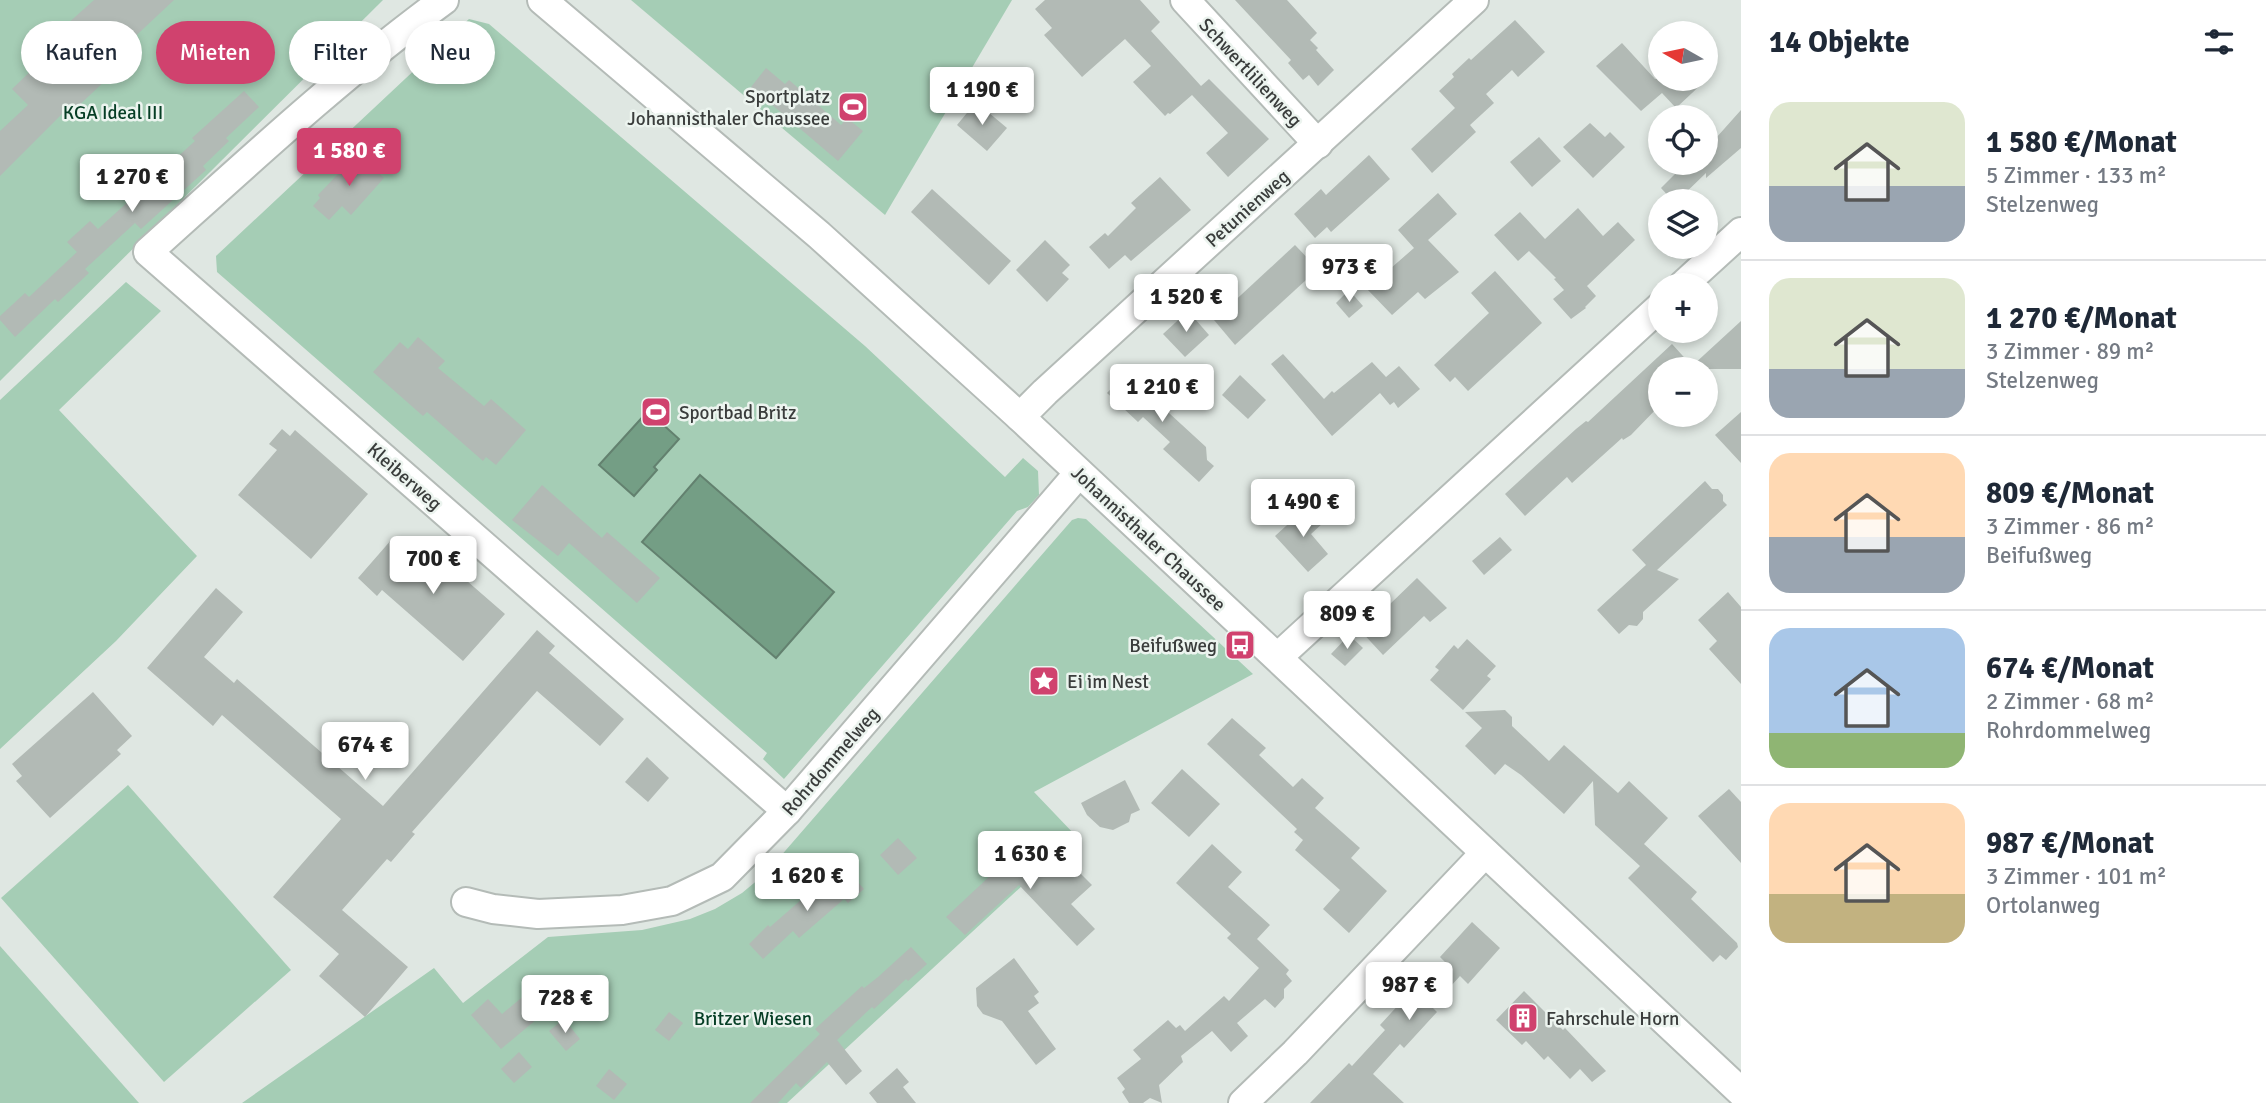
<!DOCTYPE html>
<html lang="de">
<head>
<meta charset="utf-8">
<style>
	:root { --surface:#fff; --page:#f2f2f3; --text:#1f2937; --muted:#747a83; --line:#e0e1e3; --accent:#d0426e }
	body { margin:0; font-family:Signika,sans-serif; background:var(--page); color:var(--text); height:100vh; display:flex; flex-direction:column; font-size:26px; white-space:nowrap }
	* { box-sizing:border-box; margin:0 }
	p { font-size:23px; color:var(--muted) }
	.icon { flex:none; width:38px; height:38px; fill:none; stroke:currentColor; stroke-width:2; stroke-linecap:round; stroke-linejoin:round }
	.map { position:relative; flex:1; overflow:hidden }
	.side { display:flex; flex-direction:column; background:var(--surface); width:525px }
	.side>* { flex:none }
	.hud { position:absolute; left:21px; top:21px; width:665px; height:63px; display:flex; gap:14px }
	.needle { width:46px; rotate:279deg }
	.controls { position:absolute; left:1648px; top:21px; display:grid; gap:14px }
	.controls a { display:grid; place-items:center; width:70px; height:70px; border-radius:50%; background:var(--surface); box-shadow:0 4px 10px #0003; font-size:35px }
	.price { position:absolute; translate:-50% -60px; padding:0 16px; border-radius:7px; background:#fff; color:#222; font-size:23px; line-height:46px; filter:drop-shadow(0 2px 4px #0008) }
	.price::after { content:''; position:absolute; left:50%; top:42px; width:21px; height:16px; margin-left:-10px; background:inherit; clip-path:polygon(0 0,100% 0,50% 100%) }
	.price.selected { background:var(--accent); color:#fff }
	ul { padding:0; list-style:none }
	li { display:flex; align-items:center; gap:21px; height:175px; padding:0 28px }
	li+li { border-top:2px solid var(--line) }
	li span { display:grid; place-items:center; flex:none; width:196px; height:140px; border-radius:21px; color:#555 }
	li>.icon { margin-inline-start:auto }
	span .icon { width:84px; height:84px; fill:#fffc; stroke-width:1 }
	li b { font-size:30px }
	h2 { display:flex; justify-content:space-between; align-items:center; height:84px; padding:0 28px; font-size:30px }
	.tag { padding:0 24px; border-radius:32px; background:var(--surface); box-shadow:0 4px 10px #0003; font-size:24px; line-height:63px }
	.tag.selected { background:var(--accent); color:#fff }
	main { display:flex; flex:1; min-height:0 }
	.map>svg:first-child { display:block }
	.green { fill:#a5cdb5 }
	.water { fill:#749e85; stroke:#63816f; stroke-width:2 }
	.building { fill:#b2bab5 }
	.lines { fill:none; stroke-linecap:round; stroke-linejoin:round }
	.minor-casing { stroke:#b4bbb7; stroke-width:32 }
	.minor { stroke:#fff; stroke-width:28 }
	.labels { text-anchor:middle; stroke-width:5; stroke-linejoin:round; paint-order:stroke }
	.street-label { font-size:19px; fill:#3a3d3c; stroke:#ecf4ef }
	.poi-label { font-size:19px; fill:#3a3d3c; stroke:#ecf4ef; text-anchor:start }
	.park-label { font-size:19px; fill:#063e25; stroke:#ecf4ef }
</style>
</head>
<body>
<main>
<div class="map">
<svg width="1741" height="1103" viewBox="0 0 1741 1103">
	<rect width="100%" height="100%" fill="#dfe7e2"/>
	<g class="green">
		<path d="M0,0H383L0,381Z"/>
		<path d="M631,0H1012L885,215Z"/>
		<path d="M469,19L489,24L865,346L1005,477L1023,458L1038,471L1039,495L1028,507L1017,511L784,779L763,759L767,753L217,272L216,256Z"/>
		<path d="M126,282L161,311L59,410L197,556L116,641L0,749V400Z"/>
		<path d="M1078,518L1086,519L1253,674L1034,792L1076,836L787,1103H242L434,968L463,1003L548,937L642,930L690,919L715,909L742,893L766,873L1072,520Z"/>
		<path d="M128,785L291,970L164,1082L1,898Z"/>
		<path d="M0,946L139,1103H0Z"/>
	</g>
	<g class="water">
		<path d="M648,411L679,439L654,467L657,470L634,496L599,465Z"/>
		<path d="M700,475L834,592L776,658L642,542Z"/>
	</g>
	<g class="building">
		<path d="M94,0H174L126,45L129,48L102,74L107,79L75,109L71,105L0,176V131L28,105L12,89L36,66L23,52L50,27L56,34Z"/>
		<path d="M1045,0H1140L1160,22L1151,31L1201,86L1209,79L1269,139L1228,177L1206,153L1228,133L1192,95L1170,114L1168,113L1165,116L1133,82L1151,66L1125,39L1082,77L1044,35L1052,28L1035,9Z"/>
		<path d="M1235,0H1287L1317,33L1310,40L1318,48L1316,50L1334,70L1318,86L1309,75L1303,80L1288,63L1291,60Z"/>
		<path d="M1515,20L1545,52L1518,77L1512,70L1486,94L1494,103L1470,125L1476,132L1432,173L1411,149L1455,108L1439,91L1454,77L1452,74L1469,58L1471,60Z"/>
		<path d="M1622,43L1655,79H1707L1676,108L1662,93L1641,111L1596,66Z"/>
		<path d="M766,68L785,84L789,80L841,125L847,118L863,131L838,161L751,87Z"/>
		<path d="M244,91L259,107L226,138L229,141L203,166L206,170L141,229L135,223L85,269L89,273L58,302L55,299L15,337L0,320V316L25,293L29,297L77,252L67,242L90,221L98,229L195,141L192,138Z"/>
		<path d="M976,102L1007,128L987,151L957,125Z"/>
		<path d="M1741,110V148L1706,178V173L1677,201H1673L1661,188L1686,163H1706V127L1716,138Z"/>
		<path d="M1590,123L1605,137L1610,132L1625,147L1593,178L1563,147Z"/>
		<path d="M1539,137L1561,161L1532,187L1510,162Z"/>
		<path d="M357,154L384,178L351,215L342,206L329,220L313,206L320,198L318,195Z"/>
		<path d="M1369,155L1390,179L1331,232L1327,227L1315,238L1294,214L1321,189L1326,195Z"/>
		<path d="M1160,177L1191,210L1131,261L1125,255L1109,269L1089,247L1105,233L1108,236L1136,208L1131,203Z"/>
		<path d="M932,189L1011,261L989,285L911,212Z"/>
		<path d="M1438,193L1457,214L1428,240L1459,272L1425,299L1418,292L1392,315L1367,289L1414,248L1398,230Z"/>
		<path d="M1578,208L1603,236L1618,222L1635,240L1587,286L1596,296L1585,307L1586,308L1571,319L1553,299L1564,290L1554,279L1556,278L1529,251L1518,261L1494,235L1520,212L1545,239Z"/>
		<path d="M1045,240L1070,265L1062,273L1069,279L1047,302L1016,270Z"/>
		<path d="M1295,245L1318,269L1235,345L1214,320Z"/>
		<path d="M1495,271L1542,323L1468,391L1455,377L1450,382L1434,365L1489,313L1471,293Z"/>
		<path d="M1349,290L1363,306L1349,318L1336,303Z"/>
		<path d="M1188,311L1209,335L1185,357L1163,334Z"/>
		<path d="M1741,321V369H1661V404L1631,435L1623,440L1622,438L1572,483L1567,477L1525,516L1505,494L1576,429L1586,421L1588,422L1672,344L1692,366Z"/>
		<path d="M418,337L445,361L438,368L484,406L491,399L526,430L496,465L486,457L483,461L427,412L423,416L373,372L400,342L408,349Z"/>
		<path d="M1283,354L1324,399L1332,391L1334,393L1372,362L1386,377L1399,366L1420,389L1398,408L1394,402L1390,405L1380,393L1332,436L1271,364Z"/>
		<path d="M1130,369L1160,399L1157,402L1206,447L1207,460L1214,466L1199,482L1163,449L1170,442L1143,417L1138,422L1107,393Z"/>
		<path d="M1240,375L1266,400L1248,419L1222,395Z"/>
		<path d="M1741,412V463L1715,435Z"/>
		<path d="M282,429L290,436L295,430L368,494L311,559L238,495L277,450L269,444Z"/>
		<path d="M1705,481L1712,489H1718L1723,495V501L1727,505L1657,570L1679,579L1643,612V619L1637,626L1629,625L1619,634L1597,610L1646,565L1632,550Z"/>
		<path d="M542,485L602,538L607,532L660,578L637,603L569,543L558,556L512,520Z"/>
		<path d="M1308,506L1324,522L1311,534L1328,554L1308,572L1275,536Z"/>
		<path d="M1500,537L1512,550L1484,575L1472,561Z"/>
		<path d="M392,539L410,555L421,541L505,614L463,661L382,590L377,596L358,578Z"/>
		<path d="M1417,578L1447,608L1430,622L1424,616L1383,655L1359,629L1379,610L1390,604Z"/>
		<path d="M216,588L243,612L204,657L234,683L237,679L383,806L537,630L555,646L549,653L624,719L600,746L537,691L412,832L415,834L391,862L387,859L342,910L408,967L365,1017L319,976L339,954L273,897L341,819L222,715L213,726L147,668Z"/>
		<path d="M1728,592L1741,607V684L1709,649L1717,641L1698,620Z"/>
		<path d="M1349,635L1363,648L1345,666L1331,654Z"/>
		<path d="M1467,639L1496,666L1487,676L1491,679L1463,710L1430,680L1439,670L1435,667L1454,645L1458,649Z"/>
		<path d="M93,692L132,736L117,750L121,754L50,818L16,781L22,776L12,764Z"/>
		<path d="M1505,710L1512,717V726L1549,761L1564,745L1618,793L1629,781L1668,818L1644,844L1697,892L1691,899L1737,943L1738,947L1726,960L1720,955L1713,962L1628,878L1640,866L1595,825L1593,781L1564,814L1521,775L1505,764L1495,775L1465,746L1482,728L1465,712Z"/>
		<path d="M1232,718L1266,748L1259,755L1293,787L1302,778L1324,798L1315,808L1360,848L1351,858L1387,891L1349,933L1323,909L1340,890L1295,850L1303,840L1294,832L1297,829L1207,744Z"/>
		<path d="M647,757L669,778L648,802L625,782Z"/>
		<path d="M1182,769L1220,804L1189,837L1151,803Z"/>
		<path d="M1125,780L1140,810L1131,814L1129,822L1113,830L1100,827L1087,815L1081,803Z"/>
		<path d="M1729,789L1741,802V863L1698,816Z"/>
		<path d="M1035,834L1066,869L1071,864L1092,885L1071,904L1095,929L1077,946L1019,885L965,935L946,917Z"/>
		<path d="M898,838L917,858L898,875L880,855Z"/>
		<path d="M1212,844L1242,872L1228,887L1270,925L1257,939L1289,970L1286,974L1292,981L1284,989V998L1275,1008L1265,999L1237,1023L1248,1036L1231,1052L1212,1031L1181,1056L1183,1062L1159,1085L1162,1103L1150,1098L1143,1103H1129L1122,1092L1125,1089L1117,1078L1141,1059L1133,1050L1168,1020L1176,1028L1180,1025L1185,1031L1224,996L1229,1001L1259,968L1227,938L1231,934L1176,883Z"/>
		<path d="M845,868L864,889L848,903L844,899L799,938L793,931L763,959L749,944L768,925L770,927L810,892L814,896Z"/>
		<path d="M1472,922L1500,948L1468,984L1460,976L1432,1007L1437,1012L1404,1048L1400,1044L1373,1074L1404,1103H1310L1349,1063L1352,1066L1385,1030L1380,1025L1413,989L1416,992L1446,963L1440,957Z"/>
		<path d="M911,947L927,964L908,981L906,979L874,1009L872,1007L837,1040L862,1071L846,1085L827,1062L801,1088L796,1083L778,1103H750L820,1034L815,1029L862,986L864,988L878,977Z"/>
		<path d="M1014,958L1039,992L1034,996L1039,1003L1028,1011L1056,1049L1036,1065L1002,1021L983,1014L977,1006L976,988Z"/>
		<path d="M532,989L549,1009L501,1049L471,1015L488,999L502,1014Z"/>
		<path d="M1524,991L1563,1030L1565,1028L1606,1071L1592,1082L1580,1069L1570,1079L1548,1056L1544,1060L1526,1041L1522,1045L1496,1020Z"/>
		<path d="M669,1012L683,1023L669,1041L655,1030Z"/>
		<path d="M564,1019L580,1039L566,1051L549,1031Z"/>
		<path d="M519,1052L532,1067L514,1083L501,1069Z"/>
		<path d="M897,1068L909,1082L903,1087L916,1103H877L869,1093Z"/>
		<path d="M609,1069L627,1084L614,1100L596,1086Z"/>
	</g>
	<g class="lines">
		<g class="minor-casing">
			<g id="minor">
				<path d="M444,0C339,77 245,165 148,252L787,811"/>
				<path d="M542,0L819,235L1020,417L1741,1092"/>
				<path d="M1185,0L1318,144"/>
				<path d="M1683,285L1741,232"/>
				<path d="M1020,417L1045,392L1474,0"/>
				<path d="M1278,657L1661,306"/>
				<path d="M466,902L493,909L538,914L622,910L672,901L722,877L787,811L1079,473"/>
				<path d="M1243,1103L1295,1053L1485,853"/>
			</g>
		</g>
		<use href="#minor" class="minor"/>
	</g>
	<defs>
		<g id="stadium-square" transform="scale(1.575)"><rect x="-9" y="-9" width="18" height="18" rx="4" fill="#d0426e" stroke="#ecf4ef"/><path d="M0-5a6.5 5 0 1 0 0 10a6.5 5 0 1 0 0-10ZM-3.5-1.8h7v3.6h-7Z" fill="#fff"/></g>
		<g id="bus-square" transform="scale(1.575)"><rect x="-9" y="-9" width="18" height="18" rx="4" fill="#d0426e" stroke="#ecf4ef"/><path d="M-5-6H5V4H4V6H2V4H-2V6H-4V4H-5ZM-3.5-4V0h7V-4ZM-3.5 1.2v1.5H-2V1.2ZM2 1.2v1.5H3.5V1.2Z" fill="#fff"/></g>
		<g id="sight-square" transform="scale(1.575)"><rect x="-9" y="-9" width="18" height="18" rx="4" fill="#d0426e" stroke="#ecf4ef"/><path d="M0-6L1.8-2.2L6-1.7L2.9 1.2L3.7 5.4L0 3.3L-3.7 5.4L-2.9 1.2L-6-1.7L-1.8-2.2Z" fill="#fff"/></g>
		<g id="building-square" transform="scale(1.575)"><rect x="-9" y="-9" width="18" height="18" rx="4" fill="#d0426e" stroke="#ecf4ef"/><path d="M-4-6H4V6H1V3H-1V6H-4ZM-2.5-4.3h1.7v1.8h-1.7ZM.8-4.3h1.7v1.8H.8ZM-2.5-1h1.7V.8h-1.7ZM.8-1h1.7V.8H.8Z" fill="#fff"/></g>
	</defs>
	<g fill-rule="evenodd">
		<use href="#stadium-square" x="853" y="107"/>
		<use href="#stadium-square" x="656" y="412"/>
		<use href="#bus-square" x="1240" y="645"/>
		<use href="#sight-square" x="1044" y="681"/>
		<use href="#building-square" x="1523" y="1018"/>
	</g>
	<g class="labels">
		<g class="street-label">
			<text transform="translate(1251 72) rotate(47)" y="7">Schwertlilienweg</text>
			<text transform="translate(1247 208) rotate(-42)" y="7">Petunienweg</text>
			<text transform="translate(405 476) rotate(41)" y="7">Kleiberweg</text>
			<text transform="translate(1149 538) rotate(43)" y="7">Johannisthaler Chaussee</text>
			<text transform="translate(830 761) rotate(-49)" y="7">Rohrdommelweg</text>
		</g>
		<g class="poi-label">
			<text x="830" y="103" text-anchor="end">Sportplatz<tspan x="830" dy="22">Johannisthaler Chaussee</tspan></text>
			<text x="679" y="419">Sportbad Britz</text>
			<text x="1217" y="652" text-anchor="end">Beifußweg</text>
			<text x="1067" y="688">Ei im Nest</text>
			<text x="1546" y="1025">Fahrschule Horn</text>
		</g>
		<g class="park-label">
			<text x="113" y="119">KGA Ideal III</text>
			<text x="753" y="1025">Britzer Wiesen</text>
		</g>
	</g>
</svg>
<div class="controls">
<a><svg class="needle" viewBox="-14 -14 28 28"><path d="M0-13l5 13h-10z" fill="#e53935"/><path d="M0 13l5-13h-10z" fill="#747a83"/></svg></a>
<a><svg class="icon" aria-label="locate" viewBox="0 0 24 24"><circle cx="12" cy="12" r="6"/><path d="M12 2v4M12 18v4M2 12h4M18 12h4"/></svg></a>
<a><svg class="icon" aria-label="layers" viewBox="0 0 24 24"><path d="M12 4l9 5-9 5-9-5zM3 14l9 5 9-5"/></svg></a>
<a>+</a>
<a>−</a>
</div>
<b class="price" style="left:982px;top:127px">1 190 €</b>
<b class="price selected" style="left:349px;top:188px">1 580 €</b>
<b class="price" style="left:132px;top:214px">1 270 €</b>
<b class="price" style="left:1349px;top:304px">973 €</b>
<b class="price" style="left:1186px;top:334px">1 520 €</b>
<b class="price" style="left:1162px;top:424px">1 210 €</b>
<b class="price" style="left:1303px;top:539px">1 490 €</b>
<b class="price" style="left:433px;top:596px">700 €</b>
<b class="price" style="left:1347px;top:651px">809 €</b>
<b class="price" style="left:365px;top:782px">674 €</b>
<b class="price" style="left:1030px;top:891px">1 630 €</b>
<b class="price" style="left:807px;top:913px">1 620 €</b>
<b class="price" style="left:1409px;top:1022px">987 €</b>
<b class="price" style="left:565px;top:1035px">728 €</b>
<div class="hud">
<a class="tag">Kaufen</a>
<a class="tag selected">Mieten</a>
<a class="tag">Filter</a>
<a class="tag">Neu</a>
</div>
</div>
<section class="side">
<h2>14 Objekte<svg class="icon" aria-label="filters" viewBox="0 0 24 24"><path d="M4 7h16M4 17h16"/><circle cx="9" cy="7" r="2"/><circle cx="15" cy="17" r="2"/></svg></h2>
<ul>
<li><span style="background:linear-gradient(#dfe7d0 60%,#9aa5b1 0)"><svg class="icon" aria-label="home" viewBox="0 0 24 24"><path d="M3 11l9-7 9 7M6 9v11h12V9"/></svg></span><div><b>1 580 €/Monat</b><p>5 Zimmer · 133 m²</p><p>Stelzenweg</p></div></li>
<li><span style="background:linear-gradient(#dfe7d0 65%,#9aa5b1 0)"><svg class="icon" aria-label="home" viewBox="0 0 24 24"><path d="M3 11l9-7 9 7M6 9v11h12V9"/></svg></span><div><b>1 270 €/Monat</b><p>3 Zimmer · 89 m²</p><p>Stelzenweg</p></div></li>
<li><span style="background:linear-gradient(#ffd9b3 60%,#9aa5b1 0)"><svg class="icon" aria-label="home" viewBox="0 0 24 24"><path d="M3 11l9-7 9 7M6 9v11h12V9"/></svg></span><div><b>809 €/Monat</b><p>3 Zimmer · 86 m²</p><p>Beifußweg</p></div></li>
<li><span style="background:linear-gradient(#a9c7e8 75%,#8fb573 0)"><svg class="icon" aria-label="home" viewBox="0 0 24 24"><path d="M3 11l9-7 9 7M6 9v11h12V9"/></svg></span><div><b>674 €/Monat</b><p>2 Zimmer · 68 m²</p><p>Rohrdommelweg</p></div></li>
<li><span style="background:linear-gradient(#ffd9b3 65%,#c2b280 0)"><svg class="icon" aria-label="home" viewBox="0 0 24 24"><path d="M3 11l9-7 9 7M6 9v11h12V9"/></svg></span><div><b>987 €/Monat</b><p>3 Zimmer · 101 m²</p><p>Ortolanweg</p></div></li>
</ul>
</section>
</main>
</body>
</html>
